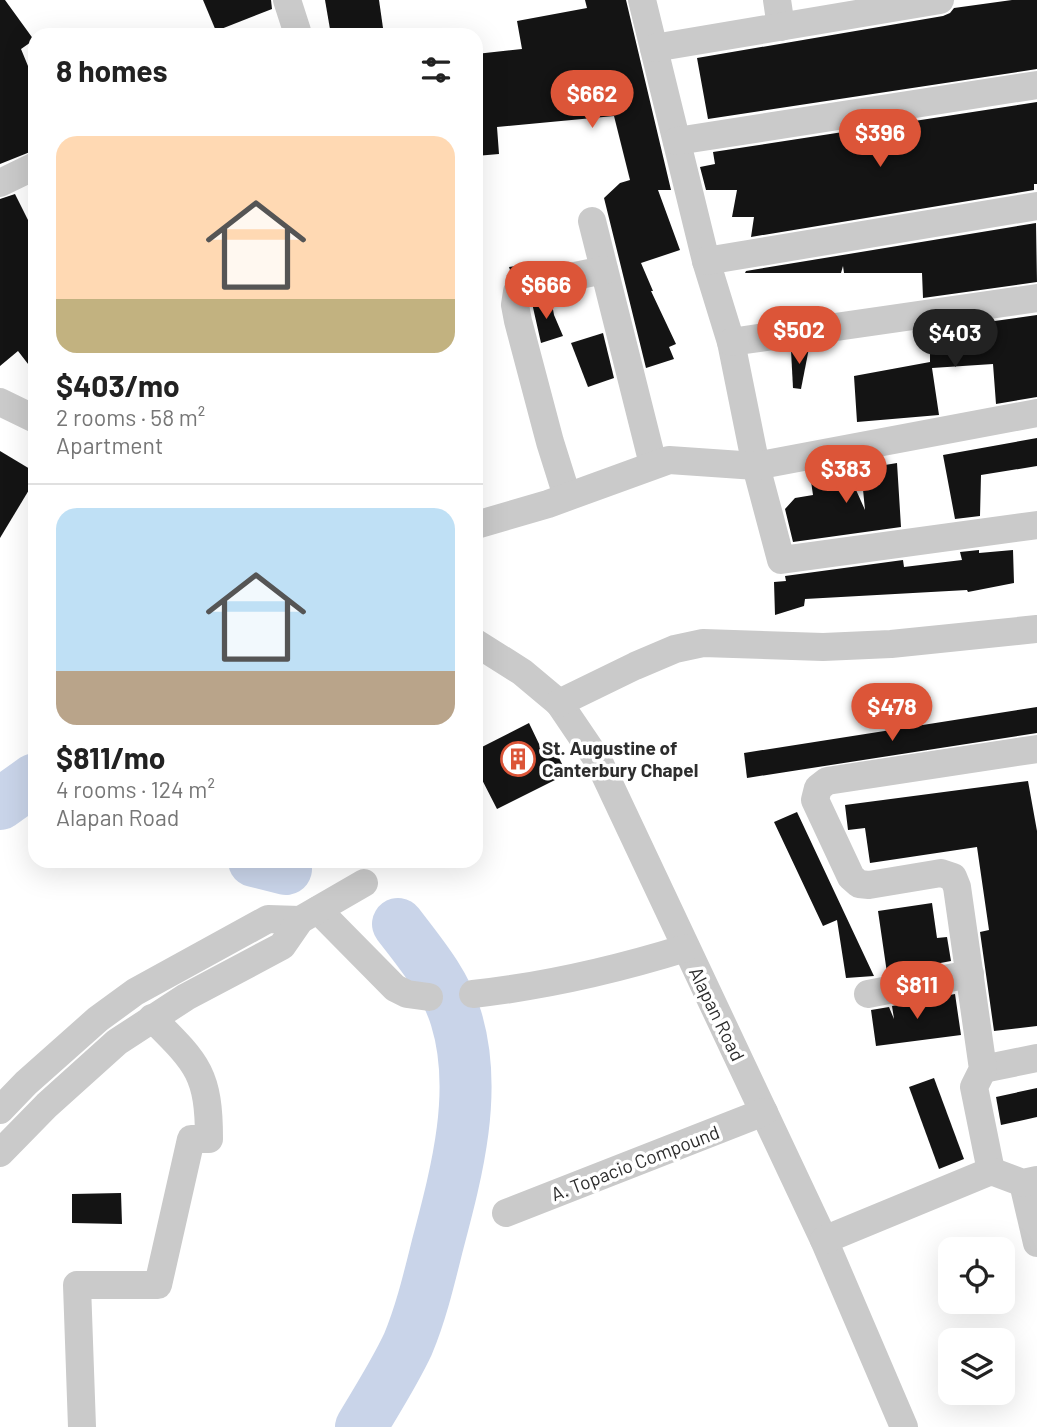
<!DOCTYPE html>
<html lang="en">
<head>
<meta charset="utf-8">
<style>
	:root { --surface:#fff; --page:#f2f2f2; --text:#222; --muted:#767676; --line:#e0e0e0; --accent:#dc5538 }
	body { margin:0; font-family:Barlow,sans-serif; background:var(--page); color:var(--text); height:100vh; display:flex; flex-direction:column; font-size:26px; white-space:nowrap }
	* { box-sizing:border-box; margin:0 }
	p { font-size:23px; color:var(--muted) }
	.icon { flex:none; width:38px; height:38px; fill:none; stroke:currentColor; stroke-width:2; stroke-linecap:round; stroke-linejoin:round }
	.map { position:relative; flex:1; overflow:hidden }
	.details { position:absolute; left:28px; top:28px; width:455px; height:840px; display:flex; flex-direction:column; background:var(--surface); border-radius:21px; box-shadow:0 7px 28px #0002 }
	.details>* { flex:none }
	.buttons { position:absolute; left:938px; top:1237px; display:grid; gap:14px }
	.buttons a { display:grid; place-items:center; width:77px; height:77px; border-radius:14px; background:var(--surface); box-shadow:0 7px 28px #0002; font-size:35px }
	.price { position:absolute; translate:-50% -60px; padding:0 16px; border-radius:24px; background:var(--accent); color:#fff; font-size:23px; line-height:46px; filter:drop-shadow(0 2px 4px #0008) }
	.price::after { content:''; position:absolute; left:50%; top:42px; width:21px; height:16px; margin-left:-10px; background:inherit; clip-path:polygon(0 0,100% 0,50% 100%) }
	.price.current { background:#222; color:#fff }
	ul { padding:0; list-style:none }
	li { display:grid; align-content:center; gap:14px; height:371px; padding:0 28px }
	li+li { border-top:2px solid var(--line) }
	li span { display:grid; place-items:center; height:217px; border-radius:21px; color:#555 }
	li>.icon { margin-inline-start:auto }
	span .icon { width:126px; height:126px; fill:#fffc; stroke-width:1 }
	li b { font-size:30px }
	h2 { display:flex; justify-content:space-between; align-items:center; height:84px; padding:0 28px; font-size:30px }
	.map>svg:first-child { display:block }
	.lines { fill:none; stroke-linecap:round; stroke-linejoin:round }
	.river { stroke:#c9d4e9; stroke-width:52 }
	.building { fill:#141414 }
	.minor { stroke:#cacaca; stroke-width:28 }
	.labels { text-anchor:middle; stroke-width:7; stroke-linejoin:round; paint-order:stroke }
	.poi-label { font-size:19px; font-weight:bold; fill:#2d2d2d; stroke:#fff; text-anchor:start }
	.street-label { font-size:19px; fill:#2d2d2d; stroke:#fff }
</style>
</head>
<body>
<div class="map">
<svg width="1037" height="1427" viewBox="0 0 1037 1427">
	<rect width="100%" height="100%" fill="#fff"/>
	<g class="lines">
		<g class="river">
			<path d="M0,804L35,779"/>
			<path d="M254,861L286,869"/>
			<path d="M361,1427C377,1400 395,1372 408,1344C421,1313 429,1279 437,1247C456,1175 479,1092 456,1018C445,982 420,953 398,924"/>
		</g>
	</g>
	<g class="building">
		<path d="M0,0H5L34,40L21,49L35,83V150L0,164Z"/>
		<path d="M203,0H271L272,9L216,31Z"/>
		<path d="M325,0H379L384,35H331Z"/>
		<path d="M585,0H626L671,190H658L680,250L641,263L653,291H651L676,344L669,347L674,359L646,368L604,198L620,183L630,180L614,116L497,127L499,154L476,156V54L522,49L517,21L587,8Z"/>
		<path d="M1012,0H1037V69L708,119L697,58L943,16L950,13L954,8Z"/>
		<path d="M1037,102V184H1034V190L751,237L754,217H732L737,190H706L700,167L715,164L713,152Z"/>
		<path d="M15,194L35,234V373L18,351L0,366V199Z"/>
		<path d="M1036,223L1037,282L923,298L922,273H844L843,266L841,273H745L746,271Z"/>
		<path d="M543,262L544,265L527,269L512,276L509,267Z"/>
		<path d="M551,298L554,315L563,336L541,343L532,303Z"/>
		<path d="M1037,315V397L996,404L993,364L932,368L939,415L857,422L854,376L930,362V330Z"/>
		<path d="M603,333L614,378L588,387L571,343Z"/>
		<path d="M809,348L801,389L793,388L791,350Z"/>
		<path d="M1037,438V466L981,475L980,516L955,519L943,455Z"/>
		<path d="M0,451L35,472V480L0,538Z"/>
		<path d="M897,463L901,527L793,542L785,509L795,498L813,495L810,474L833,471L848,472L865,510L861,469Z"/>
		<path d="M979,550V553L1013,550L1014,583L968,592L967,590L805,599L804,606L775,615L774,582L786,581L785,576L903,560L904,567L962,560L960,552Z"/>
		<path d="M1037,707V733L747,778L744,753Z"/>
		<path d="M529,723L540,746L551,742L567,774L497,809L476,768V750Z"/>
		<path d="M1028,781L1037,831V1026L994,1031L980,932L989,930L977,847L870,863L865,828L848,830L845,805Z"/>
		<path d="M797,812L873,974L874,976L846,978L837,920L823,926L774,822Z"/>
		<path d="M932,903L937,938L947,937L951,961L887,973L878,911Z"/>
		<path d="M955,994L961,1035L876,1046L871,1010L889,1007L894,1019L892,1006Z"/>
		<path d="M934,1078L964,1159L939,1169L909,1087Z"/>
		<path d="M1037,1088V1117L1001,1125L996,1097Z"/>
		<path d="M121,1193L122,1224L72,1223V1194Z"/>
	</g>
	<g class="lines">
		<g class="minor">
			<path d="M287,0L297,31L296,35"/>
			<path d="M642,0L706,261L731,342L756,466L781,560L1037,525"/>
			<path d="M777,0L781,27"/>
			<path d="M654,48L940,0"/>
			<path d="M677,141L1037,85"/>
			<path d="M0,183L35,166"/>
			<path d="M592,221L653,464"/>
			<path d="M706,261L1037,206"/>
			<path d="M731,342L1037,298"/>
			<path d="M0,402L35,419"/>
			<path d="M567,496L550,442L518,321L515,305L517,292L531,285L604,270"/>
			<path d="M476,525L548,504L669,460L756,466L1037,413"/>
			<path d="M476,643L522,672L559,703L599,762L824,1240L904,1427"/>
			<path d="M559,703L635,666L675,649L703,643L823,647L891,644L1037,629"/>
			<path d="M318,910L395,988L407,994L429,997"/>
			<path d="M473,994C546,986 615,970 686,948"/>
			<path d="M868,994L970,974"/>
			<path d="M983,1069L1037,1058"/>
			<path d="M0,1110L26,1083L98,1019L135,992L268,919L300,920"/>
			<path d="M0,1153L47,1105L117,1042L186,997L282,946L300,920L364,883"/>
			<path d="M991,1171L974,1087L983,1069L957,887L953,877L941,873L869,885L859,884L851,877L815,800L818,788L827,781L1037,749"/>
			<path d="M1023,1183L1037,1243"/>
			<path d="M506,1213L764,1112"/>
			<path d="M824,1240L991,1171L1023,1183L1037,1180"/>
			<path d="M82,1427L77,1285H158L191,1139H209C209,1073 197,1063 152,1018"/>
		</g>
	</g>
	<defs>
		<g id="building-ring" transform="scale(1.75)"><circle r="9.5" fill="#fff" stroke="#dc5538" stroke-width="1.5"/><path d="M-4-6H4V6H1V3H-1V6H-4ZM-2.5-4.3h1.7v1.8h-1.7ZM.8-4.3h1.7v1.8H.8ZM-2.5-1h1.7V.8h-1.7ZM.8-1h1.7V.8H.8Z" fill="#dc5538"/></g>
	</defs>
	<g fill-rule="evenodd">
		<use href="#building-ring" x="518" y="759"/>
	</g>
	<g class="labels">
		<g class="poi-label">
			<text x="542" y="755">St. Augustine of<tspan x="542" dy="22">Canterbury Chapel</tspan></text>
		</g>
		<g class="street-label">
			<text transform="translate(717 1014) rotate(64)" y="7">Alapan Road</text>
			<text transform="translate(635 1163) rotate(-21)" y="7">A. Topacio Compound</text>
		</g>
	</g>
</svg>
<div class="buttons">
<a><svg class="icon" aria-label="locate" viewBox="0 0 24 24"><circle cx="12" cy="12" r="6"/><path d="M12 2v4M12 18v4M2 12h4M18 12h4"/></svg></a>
<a><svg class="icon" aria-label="layers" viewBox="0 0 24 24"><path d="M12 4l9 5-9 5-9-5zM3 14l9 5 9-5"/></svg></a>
</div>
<b class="price" style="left:592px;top:130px">$662</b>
<b class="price" style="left:880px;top:169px">$396</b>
<b class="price" style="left:546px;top:321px">$666</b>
<b class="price" style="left:799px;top:366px">$502</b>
<b class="price current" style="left:955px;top:369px">$403</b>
<b class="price" style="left:846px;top:505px">$383</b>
<b class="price" style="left:892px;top:743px">$478</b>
<b class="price" style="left:917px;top:1021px">$811</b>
<section class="details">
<h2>8 homes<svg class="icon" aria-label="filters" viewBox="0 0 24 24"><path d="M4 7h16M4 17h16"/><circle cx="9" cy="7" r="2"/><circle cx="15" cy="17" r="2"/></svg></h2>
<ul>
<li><span style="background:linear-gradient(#ffd9b3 75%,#c2b280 0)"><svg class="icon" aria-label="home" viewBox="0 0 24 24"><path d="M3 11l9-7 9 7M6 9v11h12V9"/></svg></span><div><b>$403/mo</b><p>2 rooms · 58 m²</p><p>Apartment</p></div></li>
<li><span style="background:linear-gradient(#bfe0f5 75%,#b9a48a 0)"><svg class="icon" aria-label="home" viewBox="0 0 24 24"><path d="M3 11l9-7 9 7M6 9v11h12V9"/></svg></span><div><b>$811/mo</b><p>4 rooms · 124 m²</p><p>Alapan Road</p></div></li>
</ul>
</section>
</div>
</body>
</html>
